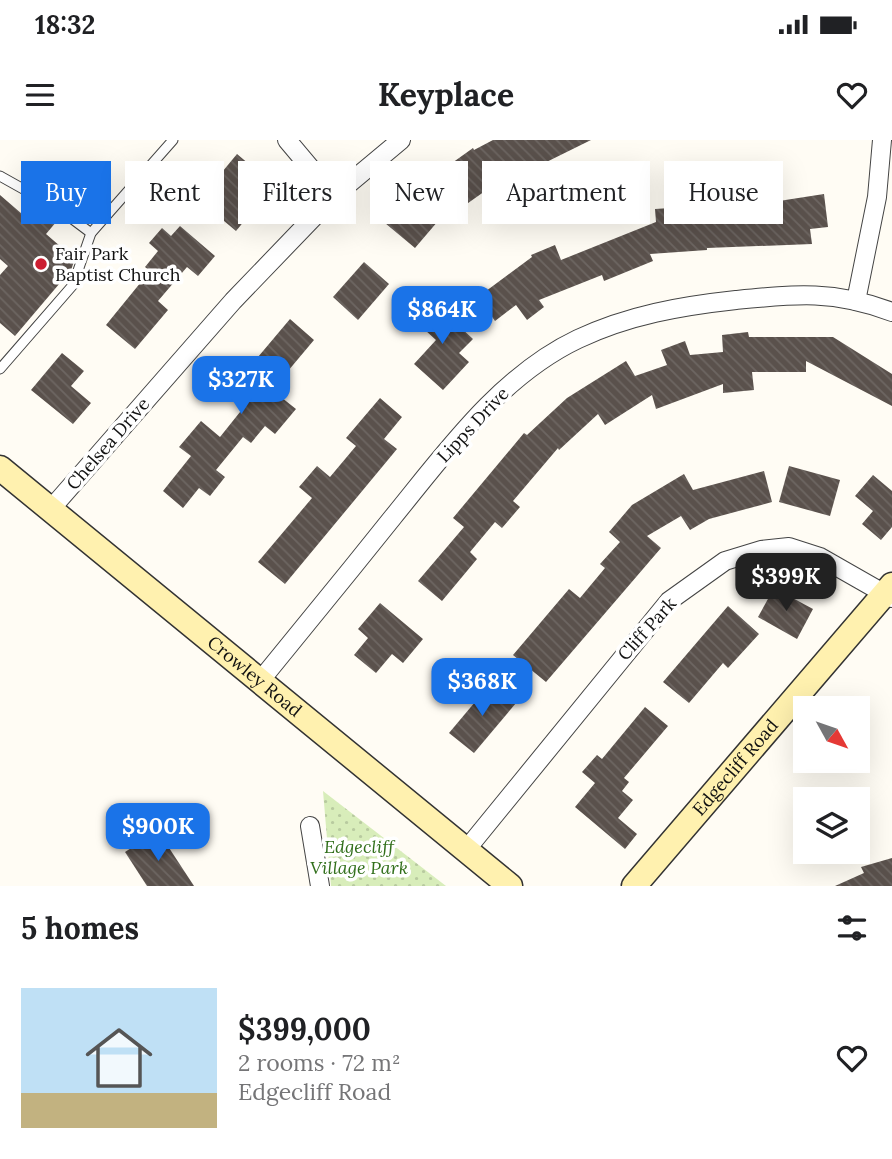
<!DOCTYPE html>
<html lang="en">
<head>
<meta charset="utf-8">
<style>
	:root { --surface:#fff; --page:#f2f2f2; --text:#202124; --muted:#757577; --accent:#1a73e8 }
	body { margin:0; font-family:Lora,serif; background:var(--page); color:var(--text); height:100vh; display:flex; flex-direction:column; font-size:26px; white-space:nowrap }
	* { box-sizing:border-box; margin:0 }
	p { font-size:23px; color:var(--muted) }
	.icon { flex:none; width:38px; height:38px; fill:none; stroke:currentColor; stroke-width:2; stroke-linecap:round; stroke-linejoin:round }
	.map { position:relative; height:746px; overflow:hidden }
	.side { display:flex; flex-direction:column; background:var(--surface); flex:1 }
	.side>* { flex:none }
	.banner { position:absolute; left:21px; top:21px; width:850px; height:63px; display:flex; gap:14px }
	.needle { width:46px; rotate:130deg }
	.fabs { position:absolute; left:793px; top:556px; display:grid; gap:14px }
	.fabs a { display:grid; place-items:center; width:77px; height:77px; border-radius:0px; background:var(--surface); box-shadow:0 7px 28px #0002; font-size:35px }
	.price { position:absolute; translate:-50% -60px; padding:0 16px; border-radius:14px; background:var(--accent); color:#fff; font-size:23px; line-height:46px; filter:drop-shadow(0 2px 4px #0008) }
	.price::after { content:''; position:absolute; left:50%; top:42px; width:21px; height:16px; margin-left:-10px; background:inherit; clip-path:polygon(0 0,100% 0,50% 100%) }
	.price.current { background:#222; color:#fff }
	ul { padding:0; list-style:none }
	li { display:flex; align-items:center; gap:21px; height:175px; padding:0 21px }
	li span { display:grid; place-items:center; flex:none; width:196px; height:140px; border-radius:0px; color:#555 }
	li>.icon { margin-inline-start:auto }
	span .icon { width:84px; height:84px; fill:#fffc; stroke-width:1 }
	li b { font-size:30px }
	h2 { display:flex; justify-content:space-between; align-items:center; height:84px; padding:0 21px; font-size:30px }
	.tag { padding:0 24px; border-radius:0px; background:var(--surface); box-shadow:0 7px 28px #0002; font-size:24px; line-height:63px }
	.tag.current { background:var(--accent); color:#fff }
	.status { display:flex; justify-content:space-between; align-items:center; height:49px; padding:0 35px; background:var(--surface); direction:ltr }
	.status svg { height:19px; fill:currentColor }
	header { display:flex; justify-content:space-between; align-items:center; height:91px; padding:0 21px; background:var(--surface); font-size:32px; font-weight:700 }
	.map>svg:first-child { display:block }
	.park { fill:url(#park-dots) }
	.building { fill:url(#building-back-hatch) }
	.lines { fill:none; stroke-linecap:round; stroke-linejoin:round }
	.lane-casing { stroke:#444; stroke-width:11 }
	.street-casing { stroke:#444; stroke-width:20 }
	.secondary-casing { stroke:#333; stroke-width:27 }
	.lane { stroke:#fff; stroke-width:9 }
	.street { stroke:#fff; stroke-width:18 }
	.secondary { stroke:#fff1af; stroke-width:24 }
	.poi-dot { fill:#cc1d30; stroke:#fff; stroke-width:2.5 }
	.labels { text-anchor:middle; stroke-width:7; stroke-linejoin:round; paint-order:stroke }
	.poi-label { font-size:18px; fill:#111; stroke:#fff; text-anchor:start }
	.street-label { font-size:18px; fill:#111; stroke:#fff }
	.park-label { font-size:18px; font-style:italic; fill:#316f1b; stroke:#fff }
</style>
</head>
<body>
<div class="status"><b>18:32</b><svg viewBox="0 0 49 12"><path d="M0 12V9h3v3zM5 12V6h3v6zM10 12V3h3v9zM15 12V0h3v12zM26 1h20v11H26zM47 4h2v5h-2z"/></svg></div>
<header><svg class="icon" aria-label="menu" viewBox="0 0 24 24"><path d="M4 6h16M4 12h16M4 18h16"/></svg>Keyplace<svg class="icon" aria-label="heart" viewBox="0 0 24 24"><path d="M12 20l-8-8c-3-5 5-10 8-4 3-6 11-1 8 4z"/></svg></header>
<div class="map">
<svg width="892" height="746" viewBox="0 0 892 746">
	<defs>
		<pattern id="park-dots" width="8" height="8" patternUnits="userSpaceOnUse" patternTransform="scale(1.75)"><rect width="8" height="8" fill="#d8edba"/><path d="M2 2h.1M6 6h.1" fill="none" stroke="#b8ca9f" stroke-width="1.8" stroke-linecap="round"/></pattern>
		<pattern id="building-back-hatch" width="6" height="6" patternUnits="userSpaceOnUse" patternTransform="scale(1.75)"><rect width="6" height="6" fill="#5a514c"/><path d="M-1 5l2 2M0 0l6 6M5-1l2 2" fill="none" stroke="#6d6662"/></pattern>
	</defs>
	<rect width="100%" height="100%" fill="#fffcf4"/>
	<path class="park" d="M323,651L446,746H331Z"/>
	<g class="building">
		<path d="M493,0H591L504,43L502,39L454,73L450,67L415,108L385,83L416,47L425,55L458,31L452,23L473,8L474,10Z"/>
		<path d="M237,14L274,45L236,91L199,60Z"/>
		<path d="M824,54L828,87L810,89L812,104L707,108V110L650,114L653,121L604,141L602,135L539,160L544,167L527,180L516,165L495,181L478,157L532,117L531,115L555,105L561,120L656,82L655,69L779,61Z"/>
		<path d="M0,55L29,80L40,67L57,81L46,94L75,119L71,130L15,196L0,183V135L8,126L0,119Z"/>
		<path d="M180,86L215,116L198,136L187,127L158,161L168,170L135,209L106,185L150,131L145,127L158,111L149,103L162,88L171,96Z"/>
		<path d="M364,122L389,144L358,180L333,157Z"/>
		<path d="M432,161L473,199L459,213L469,222L443,250L414,224L436,200L414,180Z"/>
		<path d="M290,179L314,200L272,250L296,269L275,294L265,286L251,303L243,297L216,330L225,337L210,356L199,348L183,368L163,351L191,316L179,307L201,281L220,297L248,262L228,245L243,226L248,229Z"/>
		<path d="M748,192L749,197H833L892,234V266L806,221V232H752L754,250L723,253V244L656,269L652,255L605,285L598,274L559,310L558,308L513,361L520,367L502,388L495,382L470,412L477,419L442,461L418,441L464,387L453,378L524,293L527,295L567,258L626,221L635,236L667,225L661,210L685,201L690,215L723,212L722,195Z"/>
		<path d="M62,213L84,231L71,246L91,263L73,284L31,250Z"/>
		<path d="M380,258L402,277L384,299L397,309L285,444L258,422L312,358L299,347L317,326L330,337L356,306L346,298Z"/>
		<path d="M789,326L840,340L830,376L779,362Z"/>
		<path d="M764,331L772,362L709,379L690,390L681,376L647,396L661,408L546,542L513,515L569,449L580,458L605,428L600,424L620,402L609,392L632,365L684,334L693,350Z"/>
		<path d="M873,335L892,351V387L881,400L862,384L873,371L855,356Z"/>
		<path d="M774,448L813,469L797,499L758,477Z"/>
		<path d="M380,463L423,499L403,523L392,514L376,533L354,515L368,498L358,489Z"/>
		<path d="M728,466L759,494L728,528L723,523L689,563L663,542Z"/>
		<path d="M491,543L516,563L474,613L449,593Z"/>
		<path d="M645,567L668,586L624,638L629,642L622,651L633,660L618,678L637,694L625,709L575,667L595,643L582,632L597,615L602,619Z"/>
		<path d="M158,691L194,746H147L125,712Z"/>
		<path d="M892,718V746H835L864,733L861,727Z"/>
	</g>
	<g class="lines">
		<g class="lane-casing">
			<g id="lane">
				<path d="M0,36L59,69L91,93"/>
				<path d="M0,229L73,145L91,93L173,0"/>
			</g>
		</g>
		<g class="street-casing">
			<g id="street">
				<path d="M287,0L334,56"/>
				<path d="M856,161L877,57L882,0"/>
				<path d="M50,370L233,161L334,56L401,0"/>
				<path d="M260,541C304,487 349,432 393,377C446,312 500,236 578,199C629,175 681,166 736,160C796,154 834,150 892,172"/>
				<path d="M310,686L320,746"/>
				<path d="M466,710L669,461L725,421L761,410L789,407L820,417L892,458"/>
			</g>
		</g>
		<g class="secondary-casing">
			<g id="secondary">
				<path id="s1" d="M0,328L510,746"/>
				<path id="s2" d="M634,746L892,445"/>
			</g>
		</g>
		<use href="#lane" class="lane"/>
		<use href="#street" class="street"/>
		<use href="#secondary" class="secondary"/>
	</g>
	<circle class="poi-dot" cx="41" cy="124" r="7"/>
	<g class="labels">
		<g class="poi-label">
			<text x="55" y="120">Fair Park<tspan x="55" dy="21">Baptist Church</tspan></text>
		</g>
		<g class="street-label">
			<text transform="translate(473 285) rotate(-47)" y="6">Lipps Drive</text>
			<text transform="translate(108 304) rotate(-49)" y="6">Chelsea Drive</text>
			<text transform="translate(647 489) rotate(-48)" y="6">Cliff Park</text>
			<text dy="6" stroke="none"><textPath href="#s1" startOffset="329">Crowley Road</textPath></text>
			<text dy="6" stroke="none"><textPath href="#s2" startOffset="156">Edgecliff Road</textPath></text>
		</g>
		<g class="park-label">
			<text x="359" y="713">Edgecliff<tspan x="359" dy="21">Village Park</tspan></text>
		</g>
	</g>
</svg>
<div class="fabs">
<a><svg class="needle" viewBox="-14 -14 28 28"><path d="M0-13l5 13h-10z" fill="#e53935"/><path d="M0 13l5-13h-10z" fill="#757577"/></svg></a>
<a><svg class="icon" aria-label="layers" viewBox="0 0 24 24"><path d="M12 4l9 5-9 5-9-5zM3 14l9 5 9-5"/></svg></a>
</div>
<b class="price" style="left:442px;top:206px">$864K</b>
<b class="price" style="left:241px;top:276px">$327K</b>
<b class="price current" style="left:786px;top:473px">$399K</b>
<b class="price" style="left:482px;top:578px">$368K</b>
<b class="price" style="left:158px;top:723px">$900K</b>
<div class="banner">
<a class="tag current">Buy</a>
<a class="tag">Rent</a>
<a class="tag">Filters</a>
<a class="tag">New</a>
<a class="tag">Apartment</a>
<a class="tag">House</a>
</div>
</div>
<section class="side">
<h2>5 homes<svg class="icon" aria-label="filters" viewBox="0 0 24 24"><path d="M4 7h16M4 17h16"/><circle cx="9" cy="7" r="2"/><circle cx="15" cy="17" r="2"/></svg></h2>
<ul>
<li><span style="background:linear-gradient(#bfe0f5 75%,#c2b280 0)"><svg class="icon" aria-label="home" viewBox="0 0 24 24"><path d="M3 11l9-7 9 7M6 9v11h12V9"/></svg></span><div><b>$399,000</b><p>2 rooms · 72 m²</p><p>Edgecliff Road</p></div><svg class="icon" aria-label="heart" viewBox="0 0 24 24"><path d="M12 20l-8-8c-3-5 5-10 8-4 3-6 11-1 8 4z"/></svg></li>
</ul>
</section>
</body>
</html>
